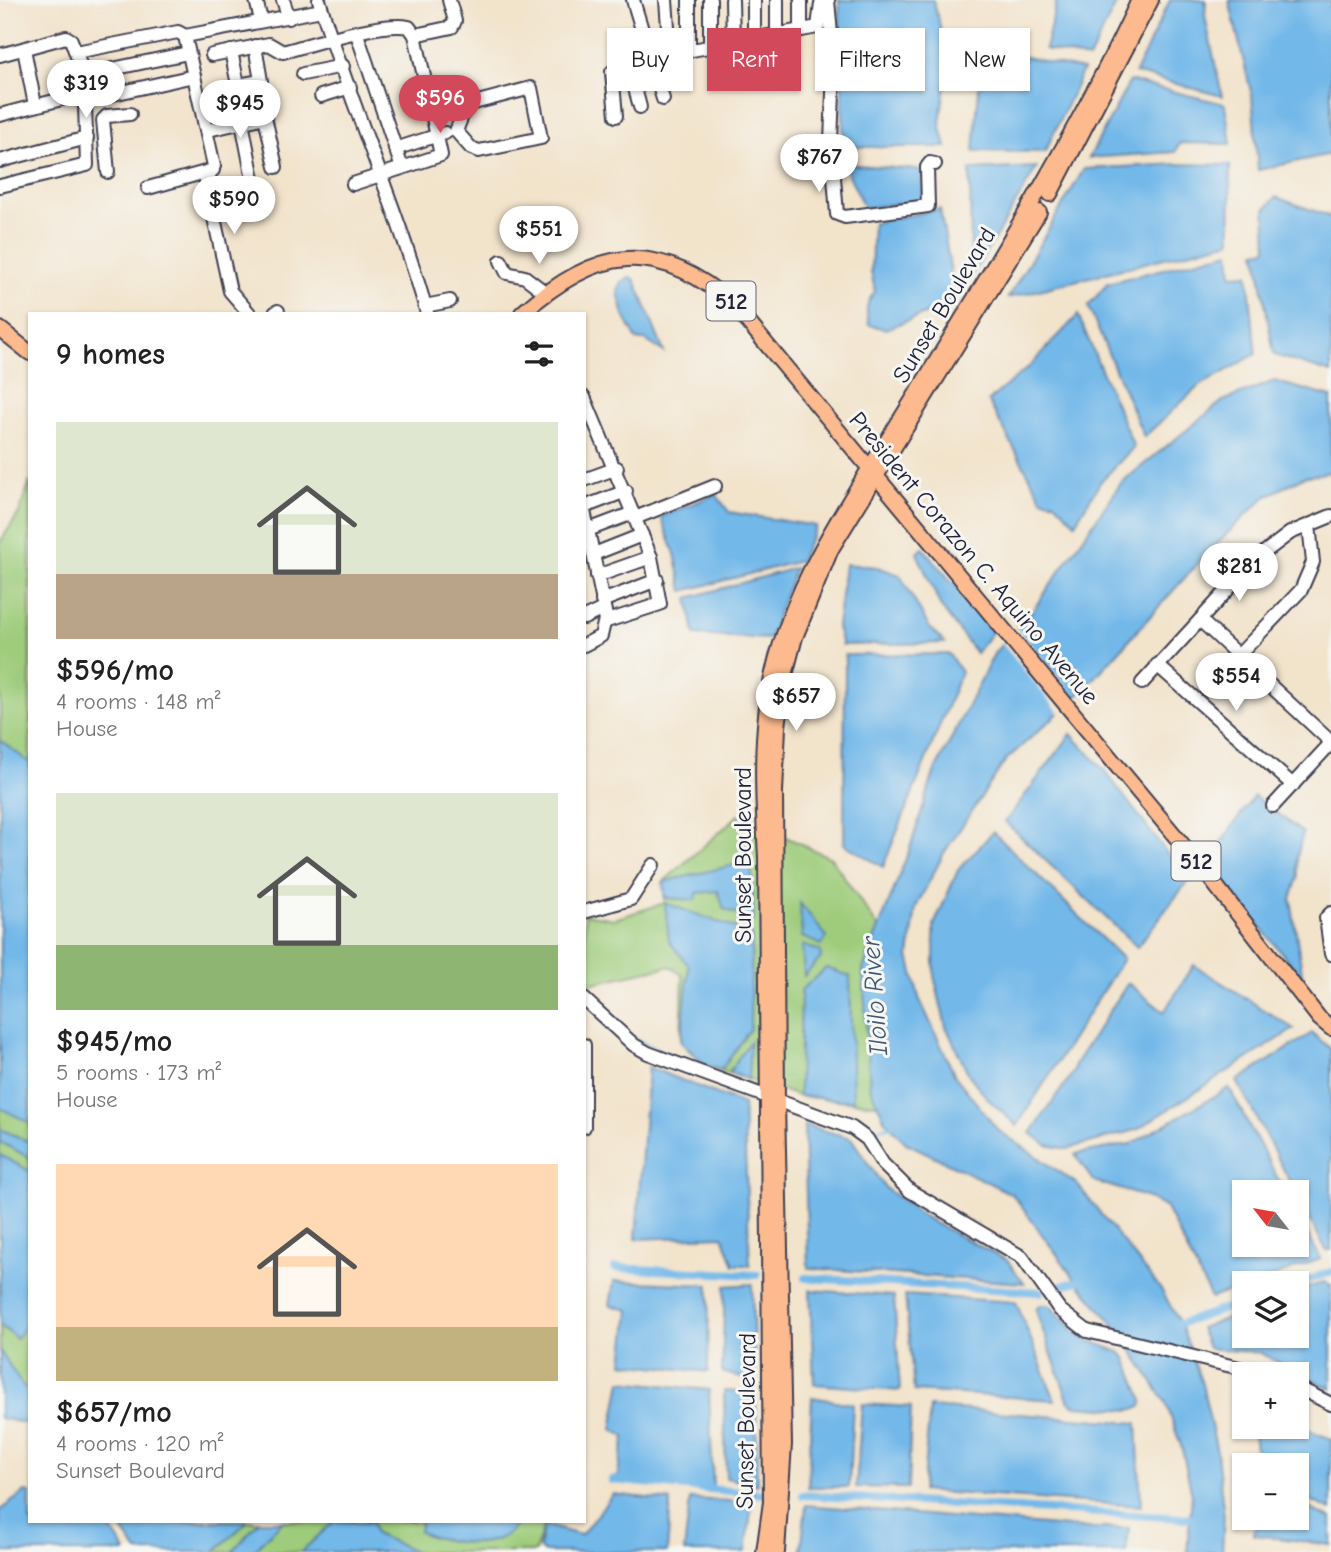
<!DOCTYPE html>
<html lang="en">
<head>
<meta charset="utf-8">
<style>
	:root { --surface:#fff; --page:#f6f6f6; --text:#222; --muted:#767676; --accent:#d1495b }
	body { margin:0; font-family:"Comic Neue",sans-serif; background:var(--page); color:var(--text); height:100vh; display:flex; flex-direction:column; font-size:26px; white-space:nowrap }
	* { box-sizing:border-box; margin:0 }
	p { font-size:23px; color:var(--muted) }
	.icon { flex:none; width:38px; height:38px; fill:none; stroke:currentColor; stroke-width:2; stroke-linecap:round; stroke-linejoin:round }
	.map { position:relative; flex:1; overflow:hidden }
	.drawer { position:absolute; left:28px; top:312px; width:558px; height:1211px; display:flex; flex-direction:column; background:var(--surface); border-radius:0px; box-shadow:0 2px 5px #0004 }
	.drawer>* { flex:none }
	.top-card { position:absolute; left:607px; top:28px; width:618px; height:63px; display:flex; gap:14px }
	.needle { width:46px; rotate:301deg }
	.tools { position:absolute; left:1232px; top:1180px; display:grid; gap:14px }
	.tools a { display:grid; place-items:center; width:77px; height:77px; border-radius:0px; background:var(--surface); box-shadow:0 2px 5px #0004; font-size:35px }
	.price { position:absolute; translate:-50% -60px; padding:0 16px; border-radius:24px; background:#fff; color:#222; font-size:23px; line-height:46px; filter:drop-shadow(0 2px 4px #0008) }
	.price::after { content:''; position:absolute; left:50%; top:42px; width:21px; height:16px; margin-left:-10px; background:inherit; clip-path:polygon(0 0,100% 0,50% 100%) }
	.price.current { background:var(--accent); color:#fff }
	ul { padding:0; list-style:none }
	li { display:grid; align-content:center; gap:14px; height:371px; padding:0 28px }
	li span { display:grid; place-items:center; height:217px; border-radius:0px; color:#555 }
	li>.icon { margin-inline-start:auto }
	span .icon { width:126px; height:126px; fill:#fffc; stroke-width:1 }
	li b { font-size:30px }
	h2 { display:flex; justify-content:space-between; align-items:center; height:84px; padding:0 28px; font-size:30px }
	.tag { padding:0 24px; border-radius:0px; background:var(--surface); box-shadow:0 2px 5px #0004; font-size:24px; line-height:63px }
	.tag.current { background:var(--accent); color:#fff }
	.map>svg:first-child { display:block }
	.green { fill:#9ecc7a; stroke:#60775a; stroke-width:2 }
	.water { fill:#72b8e9; stroke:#4a6d92; stroke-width:2 }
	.pier { fill:#f2e3cb }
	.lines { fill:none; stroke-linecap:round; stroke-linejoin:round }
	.stream { stroke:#72b8e9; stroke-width:2.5 }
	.canal { stroke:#72b8e9; stroke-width:8 }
	.minor-casing { stroke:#413f51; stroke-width:16 }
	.major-casing { stroke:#413f51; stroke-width:18 }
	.minor { stroke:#fff; stroke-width:12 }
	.major { stroke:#fcba8e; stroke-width:14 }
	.labels { text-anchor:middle; stroke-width:6; stroke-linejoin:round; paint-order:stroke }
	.shield { fill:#f6f6f2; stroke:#626272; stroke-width:2 }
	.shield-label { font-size:23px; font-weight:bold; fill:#22223b }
	.street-label { font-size:24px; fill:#22223b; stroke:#f6f6f2 }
	.water-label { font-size:26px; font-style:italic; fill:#3e5678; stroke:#f6f6f2 }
</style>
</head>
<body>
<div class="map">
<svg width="1331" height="1552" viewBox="0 0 1331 1552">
	<rect width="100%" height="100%" fill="#f6f6f2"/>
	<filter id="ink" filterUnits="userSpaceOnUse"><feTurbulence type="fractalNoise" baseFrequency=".0143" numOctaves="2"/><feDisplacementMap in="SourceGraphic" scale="14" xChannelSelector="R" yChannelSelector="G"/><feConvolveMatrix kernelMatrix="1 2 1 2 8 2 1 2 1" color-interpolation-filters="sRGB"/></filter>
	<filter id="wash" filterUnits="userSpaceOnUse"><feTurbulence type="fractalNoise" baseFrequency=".00686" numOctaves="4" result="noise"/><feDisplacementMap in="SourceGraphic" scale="28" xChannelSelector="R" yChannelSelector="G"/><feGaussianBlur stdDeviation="1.57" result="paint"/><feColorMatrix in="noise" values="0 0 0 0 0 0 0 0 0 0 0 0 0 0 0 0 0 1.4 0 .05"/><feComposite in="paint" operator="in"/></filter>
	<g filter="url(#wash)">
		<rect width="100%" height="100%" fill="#f2e3cb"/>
		<g class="green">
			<path d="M30,481V1424L0,1418V542L19,513Z"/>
			<path d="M739,815L831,858L880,930L863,969L870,1087L878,1104L799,1096L705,1065L681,1042L683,976L670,966L585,985V914L614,919L665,903L663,882Z"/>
			<path d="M116,1521H539L544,1525L535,1552H138Z"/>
		</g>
		<g class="water">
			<path d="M839,0H933L949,58L940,123L946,147H844Z"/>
			<path d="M1057,0H1118L1089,59L1045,49Z"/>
			<path d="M1170,0H1206L1205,16L1222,96L1135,73Z"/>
			<path d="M1229,0H1331V154L1258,170L1252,96Z"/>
			<path d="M982,47L1083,70L1045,152L974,151Z"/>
			<path d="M1130,81L1225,104L1231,144L1180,143L1175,152L1089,158Z"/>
			<path d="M844,164L922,170L924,201L864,208Z"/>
			<path d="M1179,164L1230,165L1231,241L1008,298L1084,169Z"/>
			<path d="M1037,167L971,278L970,170Z"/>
			<path d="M1276,197L1331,217V373L1274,355L1256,251L1267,249L1265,209Z"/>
			<path d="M940,209L956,302L886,329L869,325C865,311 866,303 875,291L871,272L873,223Z"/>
			<path d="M1230,252L1232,275L1248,274L1256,354L1198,387L1144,437L1088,306L1108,283Z"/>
			<path d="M630,277L635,280L664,352L645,340H637L624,316L618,292L622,282Z"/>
			<path d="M1078,315L1134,447L1101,481L1075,523L1055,502L1042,499L988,401L1031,365Z"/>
			<path d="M1274,381L1331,397V472L1303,477L1265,497L1208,552L1083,691L1006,760L944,853L916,907L909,956L919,998L955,1076L998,1130L1077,1184L1162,1291L1181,1325L1202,1384L1217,1452L1224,1517L1222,1552H1187L1192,1495L1182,1449L1166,1403L1121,1333L1078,1283L1012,1194L906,1143L885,1121L870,1087L863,969L910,848L934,773L995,652L1033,610L1122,482L1223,401Z"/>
			<path d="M716,494L729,512L816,526L800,561L683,591L675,554L661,517Z"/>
			<path d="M923,548L993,631L976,653L941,607L917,553Z"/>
			<path d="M845,564L877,567L900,575L929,627L945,643L842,645L837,627Z"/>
			<path d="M795,568L769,639L695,635L688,598Z"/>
			<path d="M949,654L961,672L883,867L844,844L845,655Z"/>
			<path d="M1071,734L1104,770L1188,881L1137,947L1005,822Z"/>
			<path d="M0,740L30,763V1123L0,1108Z"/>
			<path d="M1254,796L1303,833L1297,857L1298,877L1291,899L1303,979L1207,862Z"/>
			<path d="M993,832L1123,959L1017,1126L987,1098L969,1075L946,1027L934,976V925L958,870Z"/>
			<path d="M751,861L754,921L724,909L718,891L697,893L695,900L665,898L663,882Z"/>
			<path d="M665,903L752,934L750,1029L721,1070L705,1065L681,1042L689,966L669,941Z"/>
			<path d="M800,903L827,937L822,945L802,937Z"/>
			<path d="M802,945L820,951L821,958L804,976Z"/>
			<path d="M1194,965L1294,1029L1136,1130L1067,1149L1047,1145L1031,1133L1074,1071L1075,1064L1128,983L1164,1012Z"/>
			<path d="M826,968L850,976L853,1101L799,1096L801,990Z"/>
			<path d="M1312,1033L1331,1049V1250H1326L1237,1081Z"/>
			<path d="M750,1041L748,1080L729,1072Z"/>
			<path d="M648,1067L743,1104L750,1265H734L723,1236L636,1239Z"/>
			<path d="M1229,1088L1285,1192H1244V1244H1297V1214L1321,1259L1254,1283H1244V1286L1211,1298L1166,1208L1149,1198L1093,1181L1075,1154L1131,1144Z"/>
			<path d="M804,1125L851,1138L885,1188L934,1223L1007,1260L1024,1283L808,1268Z"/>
			<path d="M0,1129L30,1142V1158L0,1142Z"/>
			<path d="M0,1155L30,1171V1320L16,1338L0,1325Z"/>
			<path d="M614,1281L709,1285L708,1372L623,1363L629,1310L610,1305Z"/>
			<path d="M1324,1282L1331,1285V1389L1260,1353L1208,1348L1200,1328L1244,1312V1335H1297V1292Z"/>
			<path d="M752,1284L755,1382L722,1372L725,1286Z"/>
			<path d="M810,1290L894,1296L900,1391L814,1384Z"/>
			<path d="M905,1295L1016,1302L1055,1400L914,1391Z"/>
			<path d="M1040,1305H1049L1082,1338L1120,1352L1126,1358L1143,1400L1142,1406L1131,1410L1076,1406L1069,1402L1038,1317L1036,1310Z"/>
			<path d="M0,1351L22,1385L30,1389V1424L0,1418Z"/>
			<path d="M621,1381L709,1390L713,1487L617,1478L625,1437L612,1429Z"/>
			<path d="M724,1391L756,1393L757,1485L726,1478Z"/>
			<path d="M812,1397L853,1404L849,1487H808Z"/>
			<path d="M862,1404L911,1407L908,1488L856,1487Z"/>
			<path d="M930,1407L1137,1423L1141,1506L922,1491Z"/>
			<path d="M1297,1425L1331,1439V1510L1297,1494V1465H1258L1253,1426Z"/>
			<path d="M25,1492L30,1493V1521H106L126,1552H0V1510Z"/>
			<path d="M613,1494L671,1501L667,1552H543L539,1548L544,1525L581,1535Z"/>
			<path d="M690,1499L752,1502L746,1552H684Z"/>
			<path d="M1297,1503L1331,1518V1545L1254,1535L1257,1517H1297Z"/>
			<path d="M806,1505L1081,1528H1129L1126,1552H801Z"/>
			<path d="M116,1521H248L214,1552H138Z"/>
			<path d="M259,1521H283L252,1552H232Z"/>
			<path d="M334,1521L372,1523L375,1534L417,1552H301Z"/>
			<path d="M421,1521H518C504,1552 452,1545 419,1532Z"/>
		</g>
		<path class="pier" d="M1015,625L1077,700L1061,715L1000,641Z"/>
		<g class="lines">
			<g class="stream">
				<path d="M635,1039L683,1060"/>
				<path d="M846,1119L875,1129L893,1126"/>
			</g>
			<g class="canal">
				<path d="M615,1268L757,1275"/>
				<path d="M806,1278L1040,1292"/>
				<path d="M1297,1284L1331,1272"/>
				<path d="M1051,1289L1085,1279"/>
				<path d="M1171,1327L1244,1302"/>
				<path d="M612,1480L763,1494"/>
				<path d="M803,1495L1198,1519"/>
			</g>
		</g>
	</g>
	<g filter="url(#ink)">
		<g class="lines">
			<g class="minor-casing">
				<g id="minor">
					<path d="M256,0L261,20"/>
					<path d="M283,0L289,18"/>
					<path d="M319,0C351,106 397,207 427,313"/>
					<path d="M633,0L663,99"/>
					<path d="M666,0L670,54"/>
					<path d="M689,0V51"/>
					<path d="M732,0L733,43"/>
					<path d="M754,0V39"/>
					<path d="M801,0V30"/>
					<path d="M828,0L834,69L831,141L837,214L845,217L928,206L927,167L930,163L935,164"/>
					<path d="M415,35L452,27L455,21L449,0"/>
					<path d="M777,35V0"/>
					<path d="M710,47V0"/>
					<path d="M24,49L35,105"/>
					<path d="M231,51L238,85L261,81L255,46"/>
					<path d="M76,52L178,32L185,36"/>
					<path d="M0,55L66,37L71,40L84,75"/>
					<path d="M212,55L269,44L283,52C313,44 381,21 409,27L415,35L441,155L402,168"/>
					<path d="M629,66L640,107"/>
					<path d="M303,74L343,66"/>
					<path d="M531,88L541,138L479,151L471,148L456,131L464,111L470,104Z"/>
					<path d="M321,96L350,87"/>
					<path d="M86,100L194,76"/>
					<path d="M0,115L85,93"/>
					<path d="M616,116L612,72L670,54L818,27L821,4"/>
					<path d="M242,122L253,179"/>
					<path d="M208,130L265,117L276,167"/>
					<path d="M395,149L445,133"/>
					<path d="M0,161L87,138"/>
					<path d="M108,172L103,120L107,116L130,114"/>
					<path d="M353,184L402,168L357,34"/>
					<path d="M0,186L87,165L84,75L188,53"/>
					<path d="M148,188L213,170"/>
					<path d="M501,261L507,273L525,277L546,293"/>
					<path d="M425,306L450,301"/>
					<path d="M249,313L230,291L206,181L214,166L185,36L322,10"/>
					<path d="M275,313L278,311"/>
					<path d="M584,397L651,557L660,604L607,621L584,511"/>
					<path d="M584,480L617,468"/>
					<path d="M584,507L626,491"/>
					<path d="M635,518L715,486"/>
					<path d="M588,530L633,513"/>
					<path d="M594,554L642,535"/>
					<path d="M597,576L651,557"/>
					<path d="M602,601L657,580"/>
					<path d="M584,618L603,609"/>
					<path d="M1200,620L1331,742"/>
					<path d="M584,645L601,636L605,619"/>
					<path d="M1237,657L1301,590L1313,562L1309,525"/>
					<path d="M1157,665L1293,785"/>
					<path d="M1142,683L1257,558L1290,533L1331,516"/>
					<path d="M1273,806L1331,743"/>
					<path d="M584,912L631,899L653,865"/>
					<path d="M1331,913L1326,918L1331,954"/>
					<path d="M584,999L634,1045L648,1053L852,1128L867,1139L883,1164L910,1191L1022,1257L1060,1310L1087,1331L1264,1374"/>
					<path d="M584,1045V1127"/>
					<path d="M1297,1387L1331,1404"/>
				</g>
			</g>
			<g class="major-casing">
				<g id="major">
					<path d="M1050,194L1151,0"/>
					<path d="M522,313C597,248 655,237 733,304L1206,873L1319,1018L1331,1028"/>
					<path d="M0,329L30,353"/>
					<path d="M764,1552L771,1502L766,858C763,798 759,733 773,673C796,572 859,488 912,401C992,270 1074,140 1139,0"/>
					<path d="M777,1552L784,1444L777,1102L775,792L778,727L784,679L795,637L831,549L1039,212"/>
				</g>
			</g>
			<use href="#minor" class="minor"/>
			<use href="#major" class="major"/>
		</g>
	</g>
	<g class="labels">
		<g class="shield">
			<rect x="706.5" y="281.5" width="49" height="39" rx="5"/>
			<rect x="1171.5" y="841.5" width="49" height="39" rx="5"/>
		</g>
		<g class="shield-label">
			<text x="731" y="309">512</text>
			<text x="1196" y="869">512</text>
		</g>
		<g class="street-label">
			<text transform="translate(944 305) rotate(-59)" y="8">Sunset Boulevard</text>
			<text transform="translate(974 558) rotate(50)" y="8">President Corazon C. Aquino Avenue</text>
			<text transform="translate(743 855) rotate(-90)" y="8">Sunset Boulevard</text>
			<text transform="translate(746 1421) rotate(-89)" y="8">Sunset Boulevard</text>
		</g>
		<g class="water-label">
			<text transform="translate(874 996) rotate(-94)" y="9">Iloilo River</text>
		</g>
	</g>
</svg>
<div class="tools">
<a><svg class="needle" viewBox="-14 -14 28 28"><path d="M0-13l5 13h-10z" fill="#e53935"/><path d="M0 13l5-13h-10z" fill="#767676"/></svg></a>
<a><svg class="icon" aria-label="layers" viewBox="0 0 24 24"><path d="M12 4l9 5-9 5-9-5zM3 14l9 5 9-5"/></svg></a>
<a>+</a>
<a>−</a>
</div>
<b class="price" style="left:86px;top:120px">$319</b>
<b class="price current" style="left:440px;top:135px">$596</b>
<b class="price" style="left:240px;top:140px">$945</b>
<b class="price" style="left:819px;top:194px">$767</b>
<b class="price" style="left:234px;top:236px">$590</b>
<b class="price" style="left:539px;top:266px">$551</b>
<b class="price" style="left:1239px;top:603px">$281</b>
<b class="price" style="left:1236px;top:713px">$554</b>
<b class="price" style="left:796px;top:733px">$657</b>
<div class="top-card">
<a class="tag">Buy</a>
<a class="tag current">Rent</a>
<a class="tag">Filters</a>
<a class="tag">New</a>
</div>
<section class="drawer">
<h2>9 homes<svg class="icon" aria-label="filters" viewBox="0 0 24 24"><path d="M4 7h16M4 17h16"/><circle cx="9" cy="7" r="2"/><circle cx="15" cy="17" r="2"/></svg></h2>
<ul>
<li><span style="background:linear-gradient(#dfe7d0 70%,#b9a48a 0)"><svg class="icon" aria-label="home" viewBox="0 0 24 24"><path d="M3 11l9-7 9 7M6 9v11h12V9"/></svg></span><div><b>$596/mo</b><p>4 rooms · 148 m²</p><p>House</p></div></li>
<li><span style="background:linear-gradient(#dfe7d0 70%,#8fb573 0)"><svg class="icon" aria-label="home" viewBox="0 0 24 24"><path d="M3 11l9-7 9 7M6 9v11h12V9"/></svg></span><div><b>$945/mo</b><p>5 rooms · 173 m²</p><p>House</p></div></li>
<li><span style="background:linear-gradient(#ffd9b3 75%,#c2b280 0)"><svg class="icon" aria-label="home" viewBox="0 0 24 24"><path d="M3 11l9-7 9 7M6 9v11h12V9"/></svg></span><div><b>$657/mo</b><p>4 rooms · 120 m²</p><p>Sunset Boulevard</p></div></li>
</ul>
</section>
</div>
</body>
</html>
